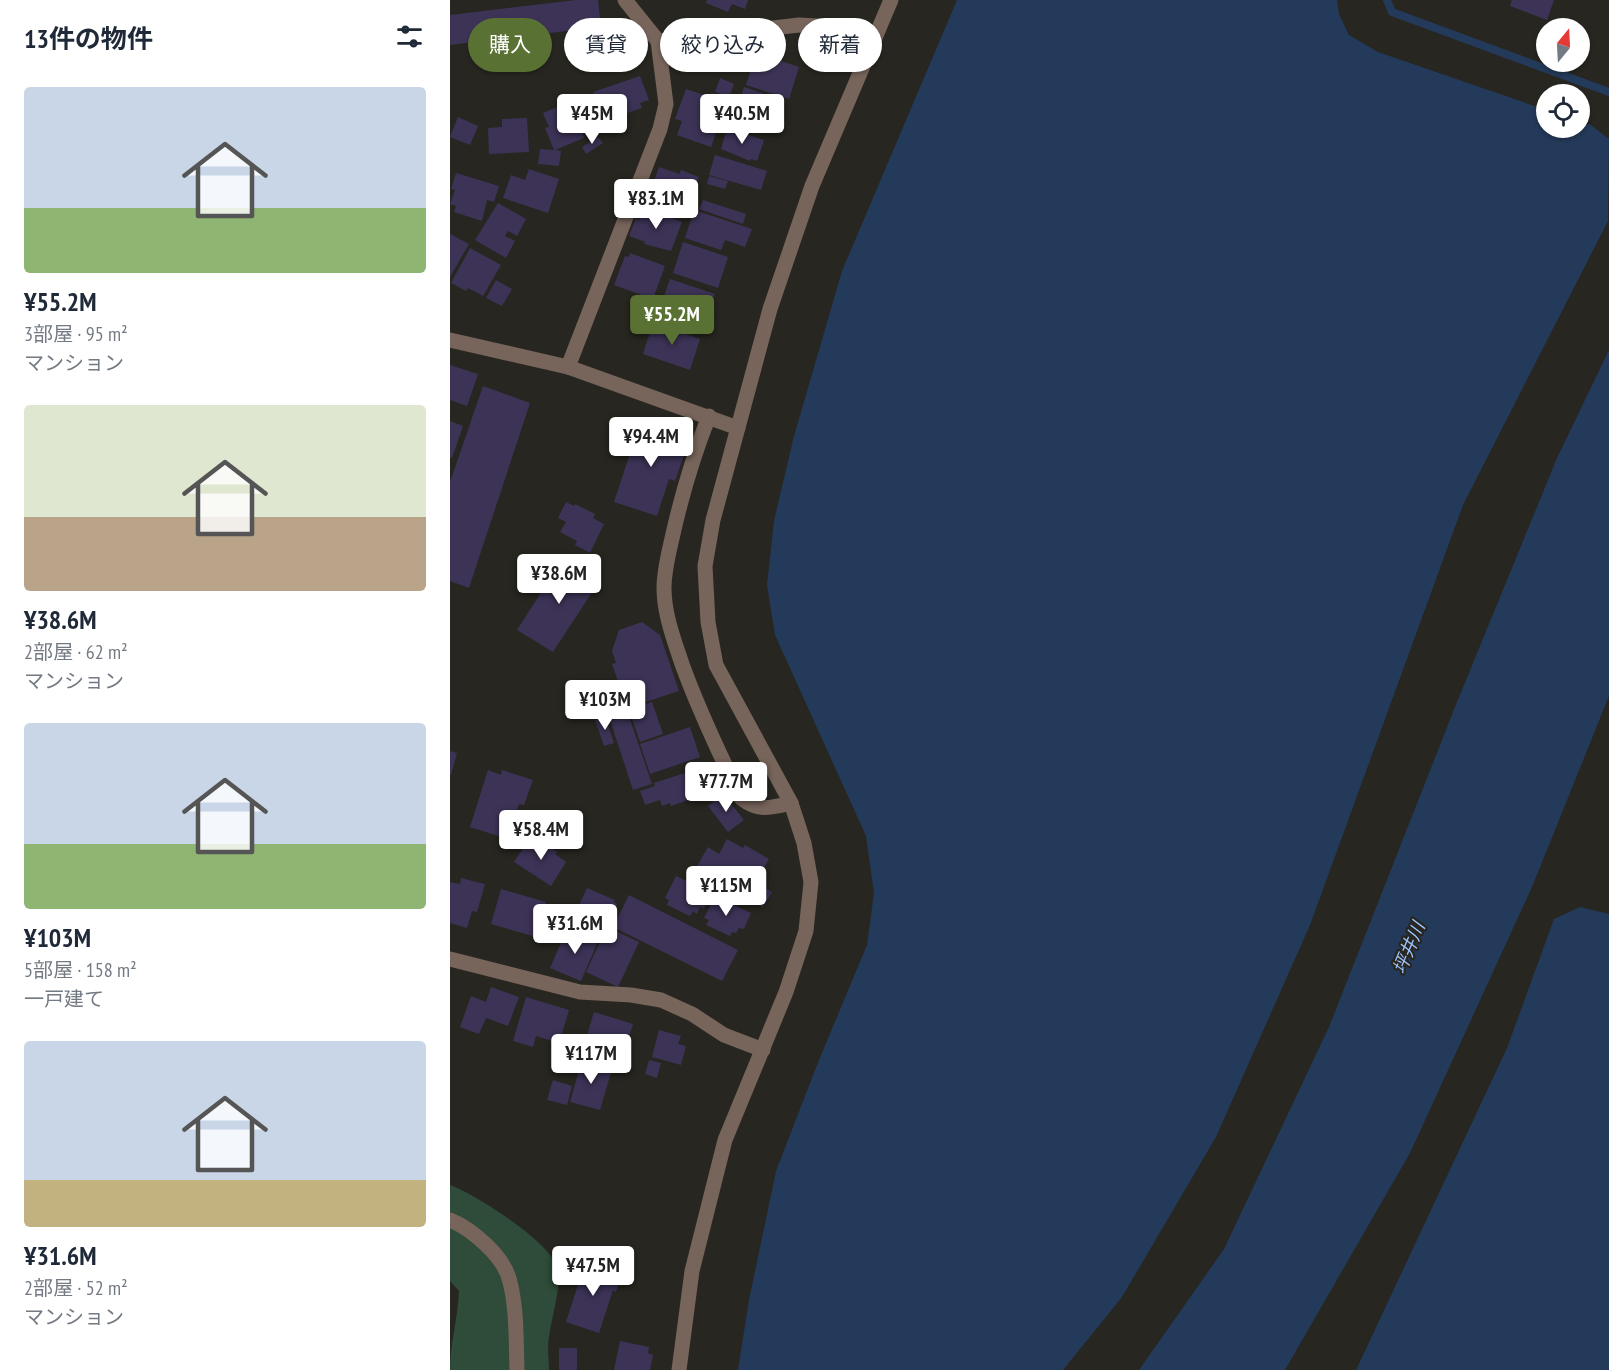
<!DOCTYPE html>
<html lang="ja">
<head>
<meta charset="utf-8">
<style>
	:root { --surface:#fff; --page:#f2f2f3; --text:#1f2937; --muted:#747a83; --accent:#597133 }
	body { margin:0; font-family:"PT Sans Narrow","Noto Sans JP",sans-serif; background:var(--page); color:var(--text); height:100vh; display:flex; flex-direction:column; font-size:22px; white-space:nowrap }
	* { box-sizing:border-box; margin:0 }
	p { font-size:20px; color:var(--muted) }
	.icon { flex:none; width:33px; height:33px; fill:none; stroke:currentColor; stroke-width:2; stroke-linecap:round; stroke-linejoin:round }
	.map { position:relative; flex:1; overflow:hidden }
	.details { display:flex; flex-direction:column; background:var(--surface); width:450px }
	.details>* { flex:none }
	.banner { position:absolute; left:18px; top:18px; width:570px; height:54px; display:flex; gap:12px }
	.needle { width:39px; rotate:18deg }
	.fabs { position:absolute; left:1086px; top:18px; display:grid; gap:12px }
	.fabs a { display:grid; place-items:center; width:54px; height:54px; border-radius:50%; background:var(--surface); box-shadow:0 2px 4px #0004; font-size:30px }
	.price { position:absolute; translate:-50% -51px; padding:0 14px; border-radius:6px; background:#fff; color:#222; font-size:20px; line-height:39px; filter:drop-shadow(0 2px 3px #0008) }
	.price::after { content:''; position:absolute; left:50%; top:36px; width:18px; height:14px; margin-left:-9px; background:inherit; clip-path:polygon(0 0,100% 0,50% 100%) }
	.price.selected { background:var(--accent); color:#fff }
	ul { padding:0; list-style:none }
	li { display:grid; align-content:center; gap:12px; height:318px; padding:0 24px }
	li span { display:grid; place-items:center; height:186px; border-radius:6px; color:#555 }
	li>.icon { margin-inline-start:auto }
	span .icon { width:108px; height:108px; fill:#fffc; stroke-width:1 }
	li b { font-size:26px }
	h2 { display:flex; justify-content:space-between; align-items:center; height:72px; padding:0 24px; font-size:26px }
	.pill { padding:0 21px; border-radius:27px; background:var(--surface); box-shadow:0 2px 4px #0004; font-size:21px; line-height:54px }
	.pill.selected { background:var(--accent); color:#fff }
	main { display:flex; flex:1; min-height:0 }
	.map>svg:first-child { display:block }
	.green { fill:#2e4c39 }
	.water { fill:#243a5a }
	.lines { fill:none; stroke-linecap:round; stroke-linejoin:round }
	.stream { stroke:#243a5a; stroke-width:8 }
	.building { fill:#3d3357 }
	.minor { stroke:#77645b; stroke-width:15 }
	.labels { text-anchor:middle; stroke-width:4.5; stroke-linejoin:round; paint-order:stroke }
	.water-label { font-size:18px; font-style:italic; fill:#9dc3fd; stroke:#272620 }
</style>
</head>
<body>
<main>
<section class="details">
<h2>13件の物件<svg class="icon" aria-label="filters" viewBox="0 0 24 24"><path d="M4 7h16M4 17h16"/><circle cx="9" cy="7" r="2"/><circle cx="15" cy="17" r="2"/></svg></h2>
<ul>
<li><span style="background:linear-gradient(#c9d6e8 65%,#8fb573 0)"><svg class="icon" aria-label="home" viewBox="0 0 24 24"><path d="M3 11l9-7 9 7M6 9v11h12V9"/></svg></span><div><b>¥55.2M</b><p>3部屋 · 95 m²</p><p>マンション</p></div></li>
<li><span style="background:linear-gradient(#dfe7d0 60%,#b9a48a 0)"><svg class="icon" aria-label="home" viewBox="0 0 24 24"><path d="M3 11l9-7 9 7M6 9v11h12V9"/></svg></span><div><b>¥38.6M</b><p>2部屋 · 62 m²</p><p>マンション</p></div></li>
<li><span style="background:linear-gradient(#c9d6e8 65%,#8fb573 0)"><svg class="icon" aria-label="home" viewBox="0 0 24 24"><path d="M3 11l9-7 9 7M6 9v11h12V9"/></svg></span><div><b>¥103M</b><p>5部屋 · 158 m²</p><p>一戸建て</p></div></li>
<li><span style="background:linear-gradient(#c9d6e8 75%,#c2b280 0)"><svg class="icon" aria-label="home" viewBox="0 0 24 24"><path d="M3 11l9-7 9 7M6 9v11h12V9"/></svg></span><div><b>¥31.6M</b><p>2部屋 · 52 m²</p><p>マンション</p></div></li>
</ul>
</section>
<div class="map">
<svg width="1159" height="1370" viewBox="0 0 1159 1370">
	<rect width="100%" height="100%" fill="#272620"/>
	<path class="green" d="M0,1185C24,1193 109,1247 109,1273C109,1294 102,1317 99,1337C97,1348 99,1359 99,1370H0C0,1343 8,1318 9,1291L0,1281Z"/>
	<g class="water">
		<path d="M507,0H887L889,14L899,35L928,52L1096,110V128H1130V121L1141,125L1159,139L1158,221L1013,505L860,925L766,1137L672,1297L613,1370H288L299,1300L326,1171L369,1060L417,945L424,893L416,836L325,635L317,585L324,521L344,436L392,271Z"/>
		<path d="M1159,350V696L1082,887L960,1153L835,1370H689L774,1249L879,1027L1007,702L1107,458Z"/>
		<path d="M1130,907L1159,914V1370H906L1057,1048L1104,919Z"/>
	</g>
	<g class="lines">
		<path class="stream" d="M937,0L942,12L1159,92"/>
	</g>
	<g class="building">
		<path d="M126,0H148L151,27L0,45V15Z"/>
		<path d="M257,0H298L295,9L282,4L278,12L256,3Z"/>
		<path d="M1062,0H1104L1097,20L1060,6Z"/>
		<path d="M313,55L349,67L339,99L296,85L302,66L309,69Z"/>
		<path d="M190,76L199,100L190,103L192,108L153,121L143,92Z"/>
		<path d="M270,78L284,84L279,97L265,92Z"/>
		<path d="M294,87L332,100L323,126L306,120L302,133L277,125L286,99L290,100Z"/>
		<path d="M236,89L260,97L262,93L278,99L261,147L227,135L232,121L225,119Z"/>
		<path d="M138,94L147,116L137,120L140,127L132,130L134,138L105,150L111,151L109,166L88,164L90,149L104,150L95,128L99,127L93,113Z"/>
		<path d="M8,117L28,126L20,145L0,137Z"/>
		<path d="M77,118L79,152L39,154L38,128L52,127V119Z"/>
		<path d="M277,128L314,140L307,161L301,159L300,161L271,149Z"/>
		<path d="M148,137L153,143L136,154L132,147Z"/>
		<path d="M265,155L317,171L311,190L259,175Z"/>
		<path d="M209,167L230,174L231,170L249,177L236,212L233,211L232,213L200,201V199L198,198Z"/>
		<path d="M79,169L109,179L98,213L53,198L61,175L75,180Z"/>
		<path d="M6,173L49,186L44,202L37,200L32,221L4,212L6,206L0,204L5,190L1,189Z"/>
		<path d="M259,176L278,181L275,189L257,184Z"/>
		<path d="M253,200L296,214L293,224L249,209Z"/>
		<path d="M48,203L76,219L67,236L58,231L55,236L65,241L56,258L25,240Z"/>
		<path d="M197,208L232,222L221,251L194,244L195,242L179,236L186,218L189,220L193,212L195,213Z"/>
		<path d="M244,210L302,229L295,247L275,240L271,250L235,238Z"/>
		<path d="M0,234L19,244L0,277Z"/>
		<path d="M233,242L278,257L268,288L223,273Z"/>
		<path d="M20,248L51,265L33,296L18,288L16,291L1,283Z"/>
		<path d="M180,253L215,266L203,299L164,285L175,256L179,257Z"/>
		<path d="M220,279L265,294L254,325L209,310Z"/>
		<path d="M46,280L62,289L52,306L36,298Z"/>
		<path d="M203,323L250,339L240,370L193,354Z"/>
		<path d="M0,365L28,374L17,406L0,400Z"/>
		<path d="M33,386L80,403L19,588L0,581V482Z"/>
		<path d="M191,420L234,434L231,442L238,444L225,481L219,479L207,516L164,502Z"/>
		<path d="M0,421L13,426L2,458L0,457Z"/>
		<path d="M116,502L124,506L125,504L145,514L143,518L154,524L140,553L125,545L127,541L110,532L116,522L108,518Z"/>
		<path d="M114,557L150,580L103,652L67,630Z"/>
		<path d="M192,622L210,635L229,691L177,708L162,664L166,663L162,651L169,630Z"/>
		<path d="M173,699L202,784L183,790L155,705Z"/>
		<path d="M202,702L213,734L190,742L179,709Z"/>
		<path d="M155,716L164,743L154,746L145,720Z"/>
		<path d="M240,727L250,757L200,774L190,744Z"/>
		<path d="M0,751L7,753L1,775H0Z"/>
		<path d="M247,769L255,791L248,793L250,796L221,806L220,803L212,806L210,800L195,805L190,791L205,786L204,783Z"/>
		<path d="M38,770L51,775L52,770L83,780L74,805L69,804L58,839L20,827Z"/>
		<path d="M273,794L294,820L278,832L258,806Z"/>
		<path d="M80,838L87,843L89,840L107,852L105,854L116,862L101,886L64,862Z"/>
		<path d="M277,839L293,848L295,845L319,859L305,882L322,892L313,907L247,866L258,847L269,854Z"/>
		<path d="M226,876L262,893L254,909L250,907L247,914L243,911L240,916L217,905L219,900L215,898Z"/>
		<path d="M11,878L35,884L27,912L22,911L17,928L0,923V882L10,884Z"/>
		<path d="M137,888L165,900L164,902L167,904L159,921L156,920L153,929L124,916Z"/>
		<path d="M51,889L96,902L86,937L41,924Z"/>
		<path d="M179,895L288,950L272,981L163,927Z"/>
		<path d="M265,896L301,913L294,929L289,928L286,933L282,932L280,936L256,925L259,920L254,918Z"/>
		<path d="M157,927L189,942L168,987L136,972Z"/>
		<path d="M116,931L130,937L132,932L149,939L131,981L100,968Z"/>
		<path d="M41,987L69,997L58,1026L36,1018L29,1034L10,1027L21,996L36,1002Z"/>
		<path d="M76,997L119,1010L109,1043L86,1036L83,1047L63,1041Z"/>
		<path d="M144,1012L183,1024L172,1060L133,1048Z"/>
		<path d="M209,1030L231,1036L228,1044L236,1046L231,1065L202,1057Z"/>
		<path d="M149,1055L169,1061L166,1068L147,1063Z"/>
		<path d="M132,1060L162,1069L150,1110L120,1102Z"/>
		<path d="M199,1060L211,1063L207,1078L195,1074Z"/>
		<path d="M103,1080L122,1086L117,1105L97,1100Z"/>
		<path d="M141,1264L172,1274L166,1292L163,1290L149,1333L116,1322L134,1266L140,1268Z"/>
		<path d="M170,1341L199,1347L198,1353L203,1355L200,1370H164Z"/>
		<rect x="109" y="1348" width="18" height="22"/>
	</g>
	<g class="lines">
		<g class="minor">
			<path d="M175,0L208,41L349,25L386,27L423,43"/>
			<path d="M0,340L118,367L288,428"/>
			<path d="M118,367L210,129L216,104L208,41"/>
			<path d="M259,416C244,454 232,494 223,534C219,552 214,570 214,588C214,614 224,640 232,664C249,711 269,753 291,798C309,812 320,808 341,803"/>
			<path d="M0,959L130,992L181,995L211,1000L242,1014L274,1035L313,1050"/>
			<path d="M0,1220C22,1229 55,1257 60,1282C67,1310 66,1341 67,1370"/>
			<path d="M229,1370L242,1271L275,1140L336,992L356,931L361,882L354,843L341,803L266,665L258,622L255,566L263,520L320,309L362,186L441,0"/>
		</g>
	</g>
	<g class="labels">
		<g class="water-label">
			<text transform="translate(959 948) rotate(-67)" y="6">坪井川</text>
		</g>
	</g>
</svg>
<div class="fabs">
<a><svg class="needle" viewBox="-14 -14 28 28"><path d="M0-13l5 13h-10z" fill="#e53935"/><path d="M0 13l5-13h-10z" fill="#747a83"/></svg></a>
<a><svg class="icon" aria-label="locate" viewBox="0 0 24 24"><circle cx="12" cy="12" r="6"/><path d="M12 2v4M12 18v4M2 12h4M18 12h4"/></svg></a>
</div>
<b class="price" style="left:142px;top:145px">¥45M</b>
<b class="price" style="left:292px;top:145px">¥40.5M</b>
<b class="price" style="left:206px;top:230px">¥83.1M</b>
<b class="price selected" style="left:222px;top:346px">¥55.2M</b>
<b class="price" style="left:201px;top:468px">¥94.4M</b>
<b class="price" style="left:109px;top:605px">¥38.6M</b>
<b class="price" style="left:155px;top:731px">¥103M</b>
<b class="price" style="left:276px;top:813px">¥77.7M</b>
<b class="price" style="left:91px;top:861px">¥58.4M</b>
<b class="price" style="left:276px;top:917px">¥115M</b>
<b class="price" style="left:125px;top:955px">¥31.6M</b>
<b class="price" style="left:141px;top:1085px">¥117M</b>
<b class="price" style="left:143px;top:1297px">¥47.5M</b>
<div class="banner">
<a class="pill selected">購入</a>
<a class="pill">賃貸</a>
<a class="pill">絞り込み</a>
<a class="pill">新着</a>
</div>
</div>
</main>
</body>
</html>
